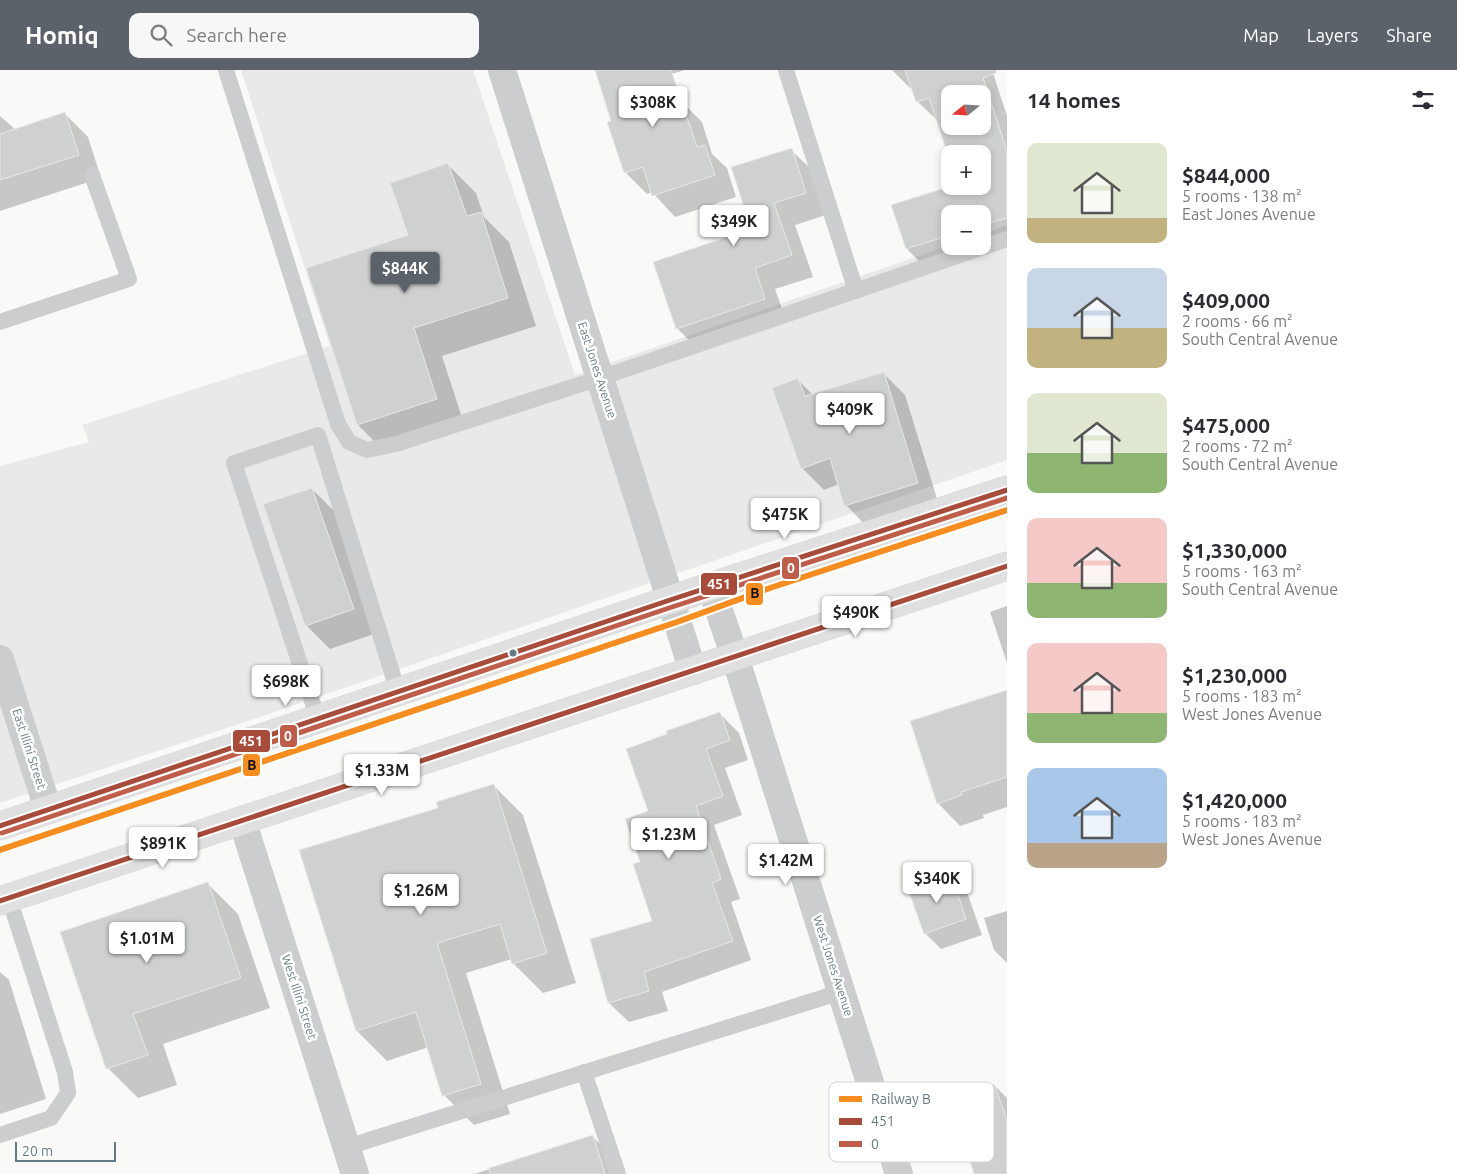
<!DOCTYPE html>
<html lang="en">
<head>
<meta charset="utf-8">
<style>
	:root { --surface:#fff; --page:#f7f7f7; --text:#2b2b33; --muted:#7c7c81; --accent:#5c6269 }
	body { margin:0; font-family:Ubuntu,sans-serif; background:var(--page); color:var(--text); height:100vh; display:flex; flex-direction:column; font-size:19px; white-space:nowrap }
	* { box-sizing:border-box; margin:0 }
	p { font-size:16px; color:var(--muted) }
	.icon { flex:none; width:28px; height:28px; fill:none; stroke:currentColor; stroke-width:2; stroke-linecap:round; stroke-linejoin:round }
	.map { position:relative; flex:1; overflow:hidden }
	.sheet { display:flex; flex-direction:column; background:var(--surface); width:450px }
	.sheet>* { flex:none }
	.needle { width:32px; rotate:252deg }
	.controls { position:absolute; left:941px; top:15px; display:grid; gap:10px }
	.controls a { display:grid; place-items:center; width:50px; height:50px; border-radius:10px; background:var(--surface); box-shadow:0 2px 8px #0003; font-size:25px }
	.scale { position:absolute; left:15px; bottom:12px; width:101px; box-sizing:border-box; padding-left:5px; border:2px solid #657982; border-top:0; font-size:14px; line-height:18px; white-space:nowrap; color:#657982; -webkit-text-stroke:4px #fff; paint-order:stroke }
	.price { position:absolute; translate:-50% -42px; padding:0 11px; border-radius:5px; background:#fff; color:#222; font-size:16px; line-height:32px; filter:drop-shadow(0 1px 2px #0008) }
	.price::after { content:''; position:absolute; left:50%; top:30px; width:15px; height:11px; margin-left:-8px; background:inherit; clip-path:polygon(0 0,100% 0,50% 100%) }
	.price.on { background:var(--accent); color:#fff }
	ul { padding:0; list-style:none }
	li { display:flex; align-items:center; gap:15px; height:125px; padding:0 20px }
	li span { display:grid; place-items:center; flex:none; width:140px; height:100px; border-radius:10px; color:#555 }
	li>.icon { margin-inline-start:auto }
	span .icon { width:60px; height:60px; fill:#fffc; stroke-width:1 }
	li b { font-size:21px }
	h2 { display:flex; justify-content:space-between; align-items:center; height:60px; padding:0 20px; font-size:21px }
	header { display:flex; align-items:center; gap:30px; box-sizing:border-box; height:70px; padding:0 25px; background:var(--accent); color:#fff }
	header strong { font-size:24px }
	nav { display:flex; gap:28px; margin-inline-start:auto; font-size:18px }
	.search { width:350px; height:45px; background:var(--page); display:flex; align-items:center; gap:12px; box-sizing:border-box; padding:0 18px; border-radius:10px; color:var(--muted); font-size:19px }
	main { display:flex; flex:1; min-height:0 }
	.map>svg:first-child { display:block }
	.built { fill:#e8e9e8 }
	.shadow { fill:#0003; fill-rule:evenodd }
	.building { fill:#cfd1d1; stroke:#e8e8e8; fill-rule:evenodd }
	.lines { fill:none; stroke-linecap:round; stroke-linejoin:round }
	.secondary-casing { stroke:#d5d6d6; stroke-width:29 }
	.lane { stroke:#cbcdce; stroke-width:16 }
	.street { stroke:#cbcdce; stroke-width:28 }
	.secondary { stroke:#e0e0e1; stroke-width:28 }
	.bus-1-casing { stroke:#fff; stroke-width:9 }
	.bus-2-casing { stroke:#fff; stroke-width:9 }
	.bus-1 { stroke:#a74b3a; stroke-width:5 }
	.bus-2 { stroke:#be5d49; stroke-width:5 }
	.rail-1-casing { stroke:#fff; stroke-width:10 }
	.rail-1 { stroke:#f58d20; stroke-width:6 }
	.bus-dot { fill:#657982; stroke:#fff; stroke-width:2 }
	.labels { text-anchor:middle; stroke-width:5; stroke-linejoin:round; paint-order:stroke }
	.street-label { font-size:12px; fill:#657982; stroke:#fff }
	.key { fill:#fff; stroke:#d1d7da; stroke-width:1 }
	.key-label { font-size:14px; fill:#657982 }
	.line-badge { stroke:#fff; stroke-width:2 }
	.badge-label { font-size:14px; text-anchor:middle; font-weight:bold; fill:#fff }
	.pale-badge-label { font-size:14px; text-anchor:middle; font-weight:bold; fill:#111 }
</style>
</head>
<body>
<header>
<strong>Homiq</strong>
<div class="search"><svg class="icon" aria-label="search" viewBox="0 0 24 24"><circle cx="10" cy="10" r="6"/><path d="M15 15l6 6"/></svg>Search here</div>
<nav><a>Map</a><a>Layers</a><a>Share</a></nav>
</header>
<main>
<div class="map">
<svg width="1007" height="1104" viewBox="0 0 1007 1104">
	<rect width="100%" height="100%" fill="#f9f9f8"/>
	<path class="built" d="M241,0H473L575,305L950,175V176H982L983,164L1007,155V390L254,649L0,733V396L89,372L82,355L330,276Z"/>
	<g class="shadow">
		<path d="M596,0H685L668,5L680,30L702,52L712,84L727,98L736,127L675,147L652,122L647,124L625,102L613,52Z"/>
		<path d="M892,0H992L1007,46V172L925,197L907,179L982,116V84H950V87L937,50L918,32L913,17L910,18ZM950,24H982V56H950ZM950,144H982V176H950Z"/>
		<path d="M65,44L88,67L101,108L0,141V46L16,60Z"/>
		<path d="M791,80L813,101L826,145L795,155L813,207L775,219L786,250L698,280L677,258L752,160Z"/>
		<path d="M447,94L476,123L484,147L509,172L536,256L442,286L465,357L386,383L358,355L410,166Z"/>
		<path d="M884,304L905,325L939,435L867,457L846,435L839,414L824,420L802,398L798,310L813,325Z"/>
		<path d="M312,419L336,443L377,563L330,579L306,555Z"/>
		<path d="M1007,536V593L990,542Z"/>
		<path d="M1007,621V737L983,745L984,748L960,756L938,733Z"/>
		<path d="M719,643L739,663L748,690L725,698L742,745L714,755L740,829L731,832L751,890L662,922L668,941L629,952L609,933L591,870L654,852L642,792L649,742Z"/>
		<path d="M493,715L523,745L576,913L543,923L513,893L512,889L466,903L510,1044L474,1055L444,1025L429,977L387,991L357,961L440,738Z"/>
		<path d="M951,806L967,822L982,865L941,879L925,863Z"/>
		<path d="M208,814L238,844L270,938L163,974L177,1015L138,1028L108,998L62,863Z"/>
		<path d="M1007,841V893L994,880L984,848Z"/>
		<path d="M0,902L9,910L46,1029L0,1044Z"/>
		<path d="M994,1015L1007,1028V1104H976Z"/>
		<path d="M593,1067L613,1087L619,1104H474Z"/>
	</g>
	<g class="building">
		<path d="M595,0H671L697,77L705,75L715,105L652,126L643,97L624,103L607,52L611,51Z"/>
		<path d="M905,0H996V3L983,8L1007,81V148L982,155V144H950V165L906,179L891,135L951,116H982V84H950V91L929,28L916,32ZM950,24H982V56H950Z"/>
		<path d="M65,42L79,85L0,110V64Z"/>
		<path d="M792,78L806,123L774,133L792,185L755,198L765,229L676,259L653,192L751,159L731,97Z"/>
		<path d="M448,93L467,146L481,142L508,228L414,258L437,329L357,355L306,198L408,165L390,113Z"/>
		<path d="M884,302L918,413L844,436L830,388L801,399L772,318L798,308L805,326Z"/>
		<path d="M312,418L354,539L305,556L263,434Z"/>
		<path d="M1007,620V707L961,722L962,725L937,734L910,651Z"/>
		<path d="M720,642L730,670L706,679L723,726L696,736L721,809L712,813L733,871L644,902L649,921L608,933L590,869L652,851L633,794L640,792L625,749L648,741L626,679L667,664L666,661Z"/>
		<path d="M494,714L547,883L512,894L500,854L437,873L481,1014L442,1026L416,942L356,961L299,780L438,738L436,732Z"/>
		<path d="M951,804L966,849L924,864L908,819Z"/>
		<path d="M208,812L241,908L133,944L148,985L106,999L60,862Z"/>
		<path d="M994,1014L1007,1050V1104H974L949,1029Z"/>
		<path d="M593,1065L605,1104H490L489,1098Z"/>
	</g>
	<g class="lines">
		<g class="secondary-casing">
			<g id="secondary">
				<path d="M0,756L670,530L1007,420"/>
				<path d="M0,831L1007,496"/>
			</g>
		</g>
		<g class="lane">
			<path d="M226,0L338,354L349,372L367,380L396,374L600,308L1007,169"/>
			<path d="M786,0L856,221"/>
			<path d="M0,252L129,209L92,105"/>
			<path d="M318,649L234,393L318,365L398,622"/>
			<path d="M584,1002L618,1104"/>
			<path d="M0,1065L51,1048L68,1023L65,1002L9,828"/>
			<path d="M347,1077L841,922"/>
		</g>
		<g class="street">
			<path d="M502,0L693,601"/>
			<path d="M711,517L735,587L899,1104"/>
			<path d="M0,589L48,739"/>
			<path d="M242,750L355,1104"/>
		</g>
		<use href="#secondary" class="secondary"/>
		<g class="bus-1-casing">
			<g id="bus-1">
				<path d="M0,756L670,530L1007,420"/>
				<path d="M0,831L1007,496"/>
			</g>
		</g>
		<g class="bus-2-casing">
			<path id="bus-2" d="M2,763L672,537L1007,428"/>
		</g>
		<use href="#bus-1" class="bus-1"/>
		<use href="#bus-2" class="bus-2"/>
		<g class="rail-1-casing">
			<path id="rail-1" d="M0,780L677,552L770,518L1007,440"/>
		</g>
		<use href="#rail-1" class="rail-1"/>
	</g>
	<circle class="bus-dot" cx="513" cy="583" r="4.5"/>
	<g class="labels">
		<g class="street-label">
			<text transform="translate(597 300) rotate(72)" y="4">East Jones Avenue</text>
			<text transform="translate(29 679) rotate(72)" y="4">East Illini Street</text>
			<text transform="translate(833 896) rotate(72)" y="4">West Jones Avenue</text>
			<text transform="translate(299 927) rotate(72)" y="4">West Illini Street</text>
		</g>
	</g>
	<rect x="829" y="1012" width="165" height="80" rx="8" class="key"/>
	<rect x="839" y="1026" width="23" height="6" fill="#f58d20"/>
	<rect x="839" y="1048" width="23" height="7" fill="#a74b3a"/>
	<rect x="839" y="1071" width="23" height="6" fill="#be5d49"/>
	<g class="key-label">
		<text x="871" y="1034">Railway B</text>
		<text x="871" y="1056">451</text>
		<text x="871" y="1079">0</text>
	</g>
	<g class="line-badge">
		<rect x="781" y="486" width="19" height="24" rx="5" fill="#be5d49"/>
		<rect x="700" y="502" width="38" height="24" rx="5" fill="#a74b3a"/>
		<rect x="745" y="512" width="19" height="24" rx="5" fill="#f58d20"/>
		<rect x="279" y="654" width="19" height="24" rx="5" fill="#be5d49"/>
		<rect x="232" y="659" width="39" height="24" rx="5" fill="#a74b3a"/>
		<rect x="242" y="683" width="19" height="24" rx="5" fill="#f58d20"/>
	</g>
	<g class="badge-label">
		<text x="791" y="503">0</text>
		<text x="719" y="519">451</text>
		<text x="288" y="671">0</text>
		<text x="251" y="676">451</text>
	</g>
	<g class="pale-badge-label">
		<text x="755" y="528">B</text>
		<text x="252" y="700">B</text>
	</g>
</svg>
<div class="controls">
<a><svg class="needle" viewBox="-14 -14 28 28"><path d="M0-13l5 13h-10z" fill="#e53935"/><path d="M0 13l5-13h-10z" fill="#7c7c81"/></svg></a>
<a>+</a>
<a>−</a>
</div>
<div class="scale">20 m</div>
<b class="price" style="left:653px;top:58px">$308K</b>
<b class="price" style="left:734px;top:177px">$349K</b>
<b class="price on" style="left:405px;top:224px">$844K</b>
<b class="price" style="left:850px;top:365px">$409K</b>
<b class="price" style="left:785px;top:470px">$475K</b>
<b class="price" style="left:856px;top:568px">$490K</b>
<b class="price" style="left:286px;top:637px">$698K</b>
<b class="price" style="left:382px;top:726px">$1.33M</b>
<b class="price" style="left:669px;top:790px">$1.23M</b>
<b class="price" style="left:163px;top:799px">$891K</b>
<b class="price" style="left:786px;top:816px">$1.42M</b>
<b class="price" style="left:937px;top:834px">$340K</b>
<b class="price" style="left:421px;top:846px">$1.26M</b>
<b class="price" style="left:147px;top:894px">$1.01M</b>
</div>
<section class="sheet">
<h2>14 homes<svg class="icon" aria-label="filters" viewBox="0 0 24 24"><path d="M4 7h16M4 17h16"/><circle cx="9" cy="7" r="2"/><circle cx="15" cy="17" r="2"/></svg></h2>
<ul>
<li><span style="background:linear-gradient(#dfe7d0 75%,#c2b280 0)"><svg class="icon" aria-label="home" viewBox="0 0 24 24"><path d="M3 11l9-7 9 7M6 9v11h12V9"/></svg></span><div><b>$844,000</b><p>5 rooms · 138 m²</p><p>East Jones Avenue</p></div></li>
<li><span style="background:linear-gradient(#c9d6e8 60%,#c2b280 0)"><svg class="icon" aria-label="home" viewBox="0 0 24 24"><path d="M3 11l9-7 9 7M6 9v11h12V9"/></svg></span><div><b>$409,000</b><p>2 rooms · 66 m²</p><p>South Central Avenue</p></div></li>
<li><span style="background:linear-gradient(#dfe7d0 60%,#8fb573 0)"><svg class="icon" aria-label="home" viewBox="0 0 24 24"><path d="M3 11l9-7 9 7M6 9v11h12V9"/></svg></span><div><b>$475,000</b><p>2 rooms · 72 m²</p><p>South Central Avenue</p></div></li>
<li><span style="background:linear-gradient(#f6c9c9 65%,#8fb573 0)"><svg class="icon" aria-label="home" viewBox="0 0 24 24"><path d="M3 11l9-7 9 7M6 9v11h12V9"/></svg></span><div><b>$1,330,000</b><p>5 rooms · 163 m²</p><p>South Central Avenue</p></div></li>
<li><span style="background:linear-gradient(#f6c9c9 70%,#8fb573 0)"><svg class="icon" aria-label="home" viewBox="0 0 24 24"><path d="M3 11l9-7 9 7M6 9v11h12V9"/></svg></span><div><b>$1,230,000</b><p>5 rooms · 183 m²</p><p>West Jones Avenue</p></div></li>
<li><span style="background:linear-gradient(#a9c7e8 75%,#b9a48a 0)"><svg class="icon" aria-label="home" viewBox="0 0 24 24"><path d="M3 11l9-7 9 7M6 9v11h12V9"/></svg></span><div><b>$1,420,000</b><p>5 rooms · 183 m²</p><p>West Jones Avenue</p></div></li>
</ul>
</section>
</main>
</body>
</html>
